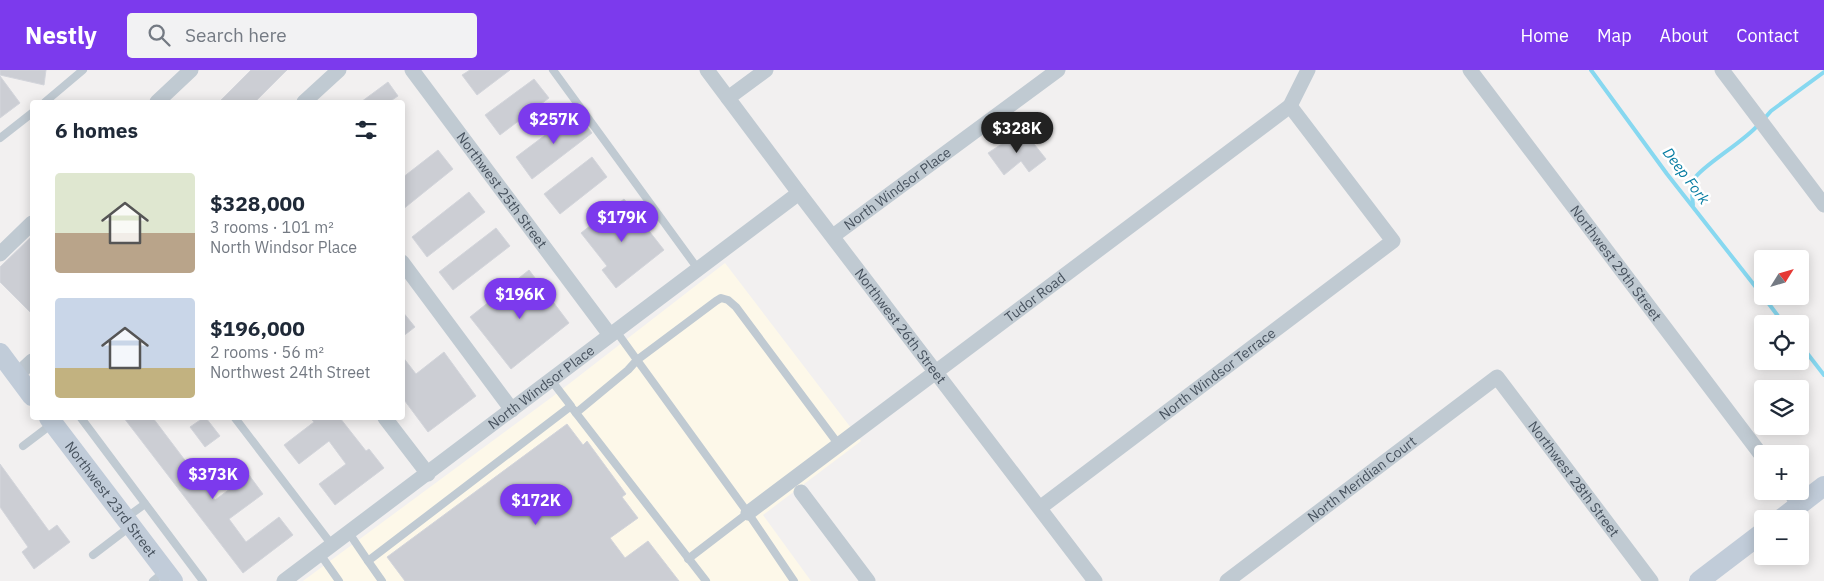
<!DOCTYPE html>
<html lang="en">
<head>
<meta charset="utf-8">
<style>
	:root { --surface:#fff; --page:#f2f2f3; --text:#1f2937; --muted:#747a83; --accent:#7c3aed }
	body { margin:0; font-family:"IBM Plex Sans",sans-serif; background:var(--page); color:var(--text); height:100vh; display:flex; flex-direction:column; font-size:19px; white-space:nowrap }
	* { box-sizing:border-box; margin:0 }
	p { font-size:16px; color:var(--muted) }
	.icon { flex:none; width:28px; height:28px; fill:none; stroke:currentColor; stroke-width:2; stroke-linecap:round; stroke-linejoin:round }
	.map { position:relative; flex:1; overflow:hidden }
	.sheet { position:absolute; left:30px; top:30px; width:375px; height:320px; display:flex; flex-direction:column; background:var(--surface); border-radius:5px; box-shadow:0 2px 12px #0003 }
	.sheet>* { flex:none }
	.needle { width:32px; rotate:53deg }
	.fabs { position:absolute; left:1754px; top:180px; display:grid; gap:10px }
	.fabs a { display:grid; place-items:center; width:55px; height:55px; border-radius:5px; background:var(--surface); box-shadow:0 2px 12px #0003; font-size:25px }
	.price { position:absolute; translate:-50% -42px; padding:0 11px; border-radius:18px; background:var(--accent); color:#fff; font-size:16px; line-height:32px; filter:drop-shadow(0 1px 2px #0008) }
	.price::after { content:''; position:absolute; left:50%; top:30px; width:15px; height:11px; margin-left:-8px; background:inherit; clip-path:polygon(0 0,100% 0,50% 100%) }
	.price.on { background:#222; color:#fff }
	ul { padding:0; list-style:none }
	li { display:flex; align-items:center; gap:15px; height:125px; padding:0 25px }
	li span { display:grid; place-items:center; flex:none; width:140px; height:100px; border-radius:5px; color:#555 }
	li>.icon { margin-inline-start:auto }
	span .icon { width:60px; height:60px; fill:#fffc; stroke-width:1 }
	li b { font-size:21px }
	h2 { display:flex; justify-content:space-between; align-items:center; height:60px; padding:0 25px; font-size:21px }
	header { display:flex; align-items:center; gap:30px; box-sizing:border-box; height:70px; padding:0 25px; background:var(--accent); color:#fff }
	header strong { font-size:24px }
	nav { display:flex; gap:28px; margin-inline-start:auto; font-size:18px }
	.search { width:350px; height:45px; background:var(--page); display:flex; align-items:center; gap:12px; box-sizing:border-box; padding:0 18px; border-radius:5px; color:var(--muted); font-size:19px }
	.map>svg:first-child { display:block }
	.commercial { fill:#fdf8e9 }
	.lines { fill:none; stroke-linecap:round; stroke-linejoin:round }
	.stream { stroke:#87d8f0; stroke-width:4 }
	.building { fill:#ccced4; stroke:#d3d5db }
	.lane { stroke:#c0cad2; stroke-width:8 }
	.street { stroke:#c0cad2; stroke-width:15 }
	.secondary { stroke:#c1ccd9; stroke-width:20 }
	.labels { text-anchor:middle; stroke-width:5; stroke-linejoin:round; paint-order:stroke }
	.street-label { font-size:14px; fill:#47525e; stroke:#fff }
	.water-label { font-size:15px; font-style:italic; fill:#077da2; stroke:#fff }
</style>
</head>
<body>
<header>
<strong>Nestly</strong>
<div class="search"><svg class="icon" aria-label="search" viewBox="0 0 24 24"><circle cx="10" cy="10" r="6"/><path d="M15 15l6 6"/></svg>Search here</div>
<nav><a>Home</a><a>Map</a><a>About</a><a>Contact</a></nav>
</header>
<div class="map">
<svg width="1824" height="511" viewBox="0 0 1824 511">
	<rect width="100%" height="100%" fill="#f2f0f0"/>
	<path class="commercial" d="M725,193L861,371L763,445L811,511H303L552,327Z"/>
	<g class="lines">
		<g class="stream">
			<path d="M1591,0L1667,104L1762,225"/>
			<path d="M1763,50L1771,41L1824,2"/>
			<path d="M1693,135C1692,126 1691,117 1695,108C1701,97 1746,70 1758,55"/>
			<path d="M1763,226L1784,254"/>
			<path d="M1800,274L1824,305"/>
		</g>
	</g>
	<g class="building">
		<path d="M0,0H46L44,15L0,5Z"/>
		<path d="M251,0H287L255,32H219Z"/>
		<path d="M470,0H510L477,25L462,5Z"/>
		<path d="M0,6L20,33L0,48Z"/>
		<path d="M534,9L549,28L500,65L485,45Z"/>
		<path d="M388,12L398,26L389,32H361Z"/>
		<path d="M576,42L592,63L532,109L516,87Z"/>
		<path d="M1023,60L1046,89L1029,102L1021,91L1004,105L988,83Z"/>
		<path d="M438,80L453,99L402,140V108Z"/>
		<path d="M592,87L607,107L560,144L544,124Z"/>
		<path d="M469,122L485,142L427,187L412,167Z"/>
		<path d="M624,129L664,180L616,218L602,200L607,196L581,163Z"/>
		<path d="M496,158L510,176L453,220L439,202Z"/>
		<path d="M32,166V244L0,212V197Z"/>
		<path d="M529,200L569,253L511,299L470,247Z"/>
		<path d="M402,241L415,257L402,267Z"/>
		<path d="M444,282L476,326L428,362L402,327V286L416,304Z"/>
		<path d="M124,348H153L215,430L249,405L263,424L229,449L246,472L279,447L293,465L243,503Z"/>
		<path d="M203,348H206L220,366L205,377L190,357Z"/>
		<path d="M310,348H340L366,381L369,379L384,398L335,435L319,414L346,394L329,371L299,394L284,375L314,352Z"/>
		<path d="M567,354L583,375L587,371L626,424L622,427L638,448L610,468L625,488L648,471L679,511H405L387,487Z"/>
		<path d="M0,394L49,461L57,455L70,472L34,499L22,482L28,477L0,437Z"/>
	</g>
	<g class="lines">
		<g class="lane">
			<path d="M553,0L698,199"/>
			<path d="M45,32L83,0"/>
			<path d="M0,68L32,43"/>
			<path d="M573,339L576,343L628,300L637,290L616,261"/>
			<path d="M576,343L706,511"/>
			<path d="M81,348L203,511"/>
			<path d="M235,348L332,475"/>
			<path d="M23,376L52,354"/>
			<path d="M127,447L145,434"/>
			<path d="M349,463L368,491"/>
			<path d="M320,484L339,511"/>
			<path d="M93,485L131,456"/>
			<path d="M688,489L748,443"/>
			<path d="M153,511L165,501"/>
			<path d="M382,511L368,491L571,336L551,310"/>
			<path d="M794,511L748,443L637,290L716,231L721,228L728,230L736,237L839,375"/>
		</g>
		<g class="street">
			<path id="s1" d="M412,0L610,265"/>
			<path id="s2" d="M707,0L799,123L1095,511"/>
			<path id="s3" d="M1470,0L1762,386"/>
			<path d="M1722,0L1824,135"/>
			<path d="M728,28L766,0"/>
			<path d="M157,32L191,0"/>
			<path d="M304,32L339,0"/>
			<path id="s4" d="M833,166L1058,0"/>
			<path d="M0,184L32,153"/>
			<path d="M402,192L512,340"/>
			<path d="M17,305L32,291"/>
			<path d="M385,348L428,404"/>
			<path d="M1789,421L1799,435"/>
			<path d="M801,422L868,511"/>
			<path id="s5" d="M1041,437L1393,171L1290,36"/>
			<path id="s6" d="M748,443L1290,36L1308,0"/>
			<path id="s7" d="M284,511L799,123"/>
			<path id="s8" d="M1227,511L1497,307L1651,511"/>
		</g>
		<g class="secondary">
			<path d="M0,283L32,326"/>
			<path id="s9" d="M49,348L173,511"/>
			<path d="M1781,449L1824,416"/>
			<path d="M1699,511L1762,463"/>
		</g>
	</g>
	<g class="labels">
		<g class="street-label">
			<text dy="5" stroke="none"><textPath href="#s4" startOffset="80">North Windsor Place</textPath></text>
			<text dy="5" stroke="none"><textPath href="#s1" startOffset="150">Northwest 25th Street</textPath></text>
			<text dy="5" stroke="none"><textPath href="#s3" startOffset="242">Northwest 29th Street</textPath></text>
			<text dy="5" stroke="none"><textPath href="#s6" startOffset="359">Tudor Road</textPath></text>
			<text dy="5" stroke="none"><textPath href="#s2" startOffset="321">Northwest 26th Street</textPath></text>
			<text dy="5" stroke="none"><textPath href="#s5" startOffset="221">North Windsor Terrace</textPath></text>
			<text dy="5" stroke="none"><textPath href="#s7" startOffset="322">North Windsor Place</textPath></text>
			<text dy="5" stroke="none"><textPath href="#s8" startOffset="169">North Meridian Court</textPath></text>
			<text dy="5" stroke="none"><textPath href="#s8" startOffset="466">Northwest 28th Street</textPath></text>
			<text dy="5" stroke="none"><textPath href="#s9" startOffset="102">Northwest 23rd Street</textPath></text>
		</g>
		<g class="water-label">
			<text transform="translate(1686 106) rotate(53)" y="5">Deep Fork</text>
		</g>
	</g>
</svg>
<div class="fabs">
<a><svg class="needle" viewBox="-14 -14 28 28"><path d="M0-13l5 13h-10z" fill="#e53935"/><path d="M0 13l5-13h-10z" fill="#747a83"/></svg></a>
<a><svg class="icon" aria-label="locate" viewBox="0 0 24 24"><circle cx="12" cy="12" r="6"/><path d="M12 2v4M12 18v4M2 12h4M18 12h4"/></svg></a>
<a><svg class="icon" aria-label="layers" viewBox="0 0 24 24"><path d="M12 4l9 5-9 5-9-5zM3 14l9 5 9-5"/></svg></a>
<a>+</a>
<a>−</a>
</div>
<b class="price" style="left:554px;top:75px">$257K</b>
<b class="price on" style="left:1017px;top:84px">$328K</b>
<b class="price" style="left:622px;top:173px">$179K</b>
<b class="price" style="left:520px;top:250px">$196K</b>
<b class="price" style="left:213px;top:430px">$373K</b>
<b class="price" style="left:536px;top:456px">$172K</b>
<section class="sheet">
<h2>6 homes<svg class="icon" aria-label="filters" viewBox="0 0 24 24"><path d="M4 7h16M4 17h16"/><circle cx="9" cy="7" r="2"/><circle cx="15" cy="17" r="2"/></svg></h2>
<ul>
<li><span style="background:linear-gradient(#dfe7d0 60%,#b9a48a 0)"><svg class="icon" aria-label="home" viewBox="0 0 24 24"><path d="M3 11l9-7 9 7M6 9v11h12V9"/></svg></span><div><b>$328,000</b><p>3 rooms · 101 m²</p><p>North Windsor Place</p></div></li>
<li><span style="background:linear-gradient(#c9d6e8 70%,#c2b280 0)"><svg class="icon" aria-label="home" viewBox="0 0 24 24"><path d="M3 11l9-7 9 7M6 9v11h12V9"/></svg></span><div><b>$196,000</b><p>2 rooms · 56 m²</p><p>Northwest 24th Street</p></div></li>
</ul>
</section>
</div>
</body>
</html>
